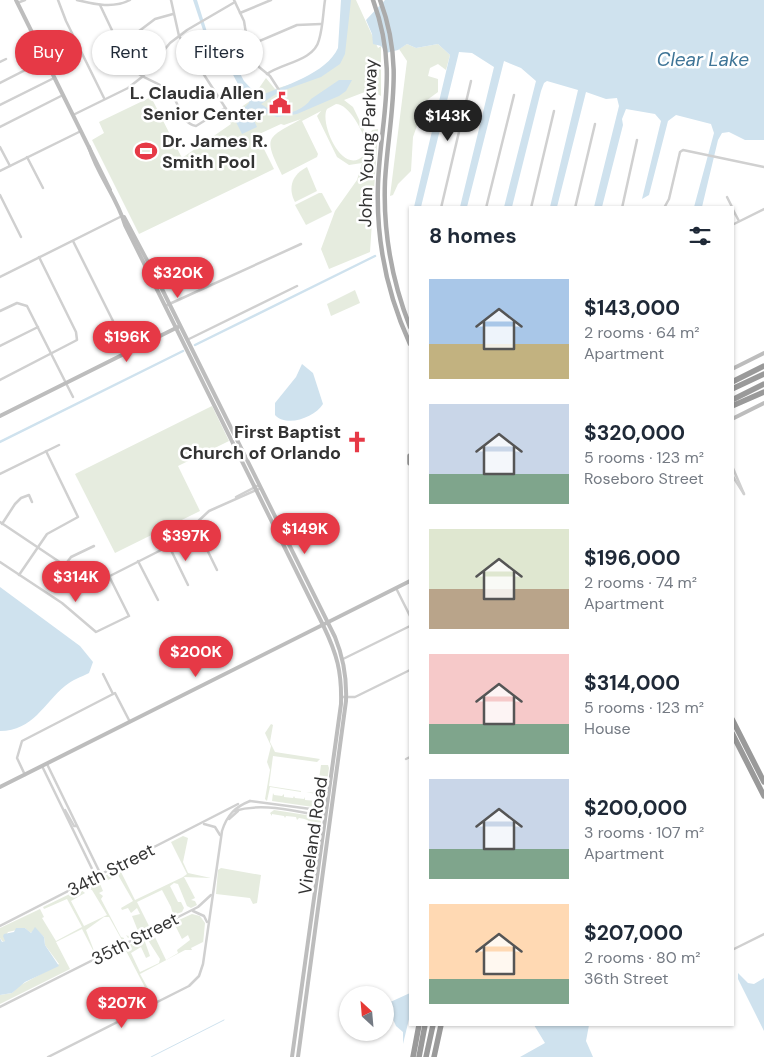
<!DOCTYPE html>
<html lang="en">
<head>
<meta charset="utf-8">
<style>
	:root { --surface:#fff; --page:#f6f6f7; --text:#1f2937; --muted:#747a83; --accent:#e63946 }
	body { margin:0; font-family:"DM Sans",sans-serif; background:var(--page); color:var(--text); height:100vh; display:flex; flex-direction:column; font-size:19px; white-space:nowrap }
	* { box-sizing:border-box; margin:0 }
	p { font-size:16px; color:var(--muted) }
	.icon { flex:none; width:28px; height:28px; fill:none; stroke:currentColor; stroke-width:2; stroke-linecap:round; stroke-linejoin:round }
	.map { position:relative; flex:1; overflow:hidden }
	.sheet { position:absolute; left:409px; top:206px; width:325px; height:820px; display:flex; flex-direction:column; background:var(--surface); border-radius:0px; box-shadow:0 1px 4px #0004 }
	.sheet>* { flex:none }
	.hud { position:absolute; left:15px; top:30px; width:319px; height:45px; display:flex; gap:10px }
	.needle { width:32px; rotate:334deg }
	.controls { position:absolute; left:339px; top:986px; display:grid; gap:10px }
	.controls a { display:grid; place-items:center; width:55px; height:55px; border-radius:50%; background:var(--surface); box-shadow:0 1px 4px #0004; font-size:25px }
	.price { position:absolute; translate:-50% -42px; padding:0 11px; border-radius:18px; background:var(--accent); color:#fff; font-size:16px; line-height:32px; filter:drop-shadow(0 1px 2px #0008) }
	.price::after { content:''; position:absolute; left:50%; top:30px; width:15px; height:11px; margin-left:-8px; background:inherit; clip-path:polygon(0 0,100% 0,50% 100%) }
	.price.on { background:#222; color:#fff }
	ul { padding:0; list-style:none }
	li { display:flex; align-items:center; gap:15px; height:125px; padding:0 20px }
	li span { display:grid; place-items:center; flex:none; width:140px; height:100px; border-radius:0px; color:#555 }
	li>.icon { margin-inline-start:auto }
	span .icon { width:60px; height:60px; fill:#fffc; stroke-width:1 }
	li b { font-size:21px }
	h2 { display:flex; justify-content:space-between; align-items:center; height:60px; padding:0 20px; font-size:21px }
	.pill { padding:0 18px; border-radius:22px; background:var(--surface); box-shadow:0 1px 4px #0004; font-size:18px; line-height:45px }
	.pill.on { background:var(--accent); color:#fff }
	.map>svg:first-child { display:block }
	.green { fill:#e6ecdf; fill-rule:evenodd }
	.water { fill:#cfe2ee }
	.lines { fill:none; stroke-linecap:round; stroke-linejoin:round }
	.stream { stroke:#cfe2ee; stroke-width:1 }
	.canal { stroke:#cfe2ee; stroke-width:2.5 }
	.street { stroke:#d0d0d0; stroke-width:2.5 }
	.secondary { stroke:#bdbdbd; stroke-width:4 }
	.primary { stroke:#ababab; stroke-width:4.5 }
	.highway { stroke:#9a9a9a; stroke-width:5.5 }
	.labels { text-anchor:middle; stroke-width:5; stroke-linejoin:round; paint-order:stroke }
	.poi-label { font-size:18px; font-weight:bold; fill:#333; stroke:#fff; text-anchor:end }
	.street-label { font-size:18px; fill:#333; stroke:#fff }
	.water-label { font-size:19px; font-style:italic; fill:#3f7597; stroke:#fff }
</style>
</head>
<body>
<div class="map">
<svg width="764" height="1057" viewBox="0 0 764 1057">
	<rect width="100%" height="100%" fill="#fff"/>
	<g class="green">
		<path d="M343,0H356L378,48L381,46V96L370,90L344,100L353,107L368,138L372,130L378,129L370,252L329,269L321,249L335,211L357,180L362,163L349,165L337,157L317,116L321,111L302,121L318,154L317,157L282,175C263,136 266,139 301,119L284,125L281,124L257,135L274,169L139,234L92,140L104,133L99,122L151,97L182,158L231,124L227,117L250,101L266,78L275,89L314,77L341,54ZM336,104C349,104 363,131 366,143C366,147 365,152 364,155C343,178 319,123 327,109Z"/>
		<path d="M407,44L416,48L438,44L450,55L446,70L438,64L430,68L428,76L438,79V92L423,103V109L413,137L411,171L398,184L393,195L390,196L407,61L399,49Z"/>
		<path d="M307,167L317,191L295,202C287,187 293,174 307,167Z"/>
		<path d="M319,193H322L332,212L306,225L295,205Z"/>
		<path d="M355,290L360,303L331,316L327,304Z"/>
		<path d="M212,406L229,441L178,466L200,511L115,553L75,474Z"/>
		<path d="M271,724L273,725L270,742L275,752L320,759L317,762L273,756L269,786L301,791V792L270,787L267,801L265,799L270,770L267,762L271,746L265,733Z"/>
		<path d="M321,765H328L329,768L324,804L320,808L272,801L273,793L274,795L282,796L284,794V797L293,798L294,796L295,798L304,799L305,797V800L317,801L319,797L316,794L306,792L317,793Z"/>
		<path d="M274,810L319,817L321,822L314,865H310L312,864C315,842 325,821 299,818L297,820L296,817L286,816L285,818L284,816L272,814V816L270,813Z"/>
		<path d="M183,836L188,838L183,862L188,873L211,878L184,877L195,898L191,900L195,901L197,905L191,908L187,906L178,884L174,883L170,886L178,902H181L184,908L182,912L173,915L171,907L162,890L137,902L150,928L128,938L126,935L128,936L138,931L132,916L140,914L137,908L131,913L128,908L122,910L121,908L133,901L118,875L106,881L101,878L119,868L135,900L183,877L187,874L171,842Z"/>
		<path d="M221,868L261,875L257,903L253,904L250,898L216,894L218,870Z"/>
		<path d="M98,879L103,891L99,893L103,896L101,899L121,937L124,938L123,942L109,917H104L86,930L96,956L82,929L56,942L70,969L0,1004V995L12,993L19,986L59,964L45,945L44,937L35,928L31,933L25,928L8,932L4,938L6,940L3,942L0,938V928L40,909L44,917L42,918L56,941L82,927L67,899L44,909L43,907L80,889L85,893L71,901L84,926L107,915L92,890L88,889L89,884Z"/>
		<path d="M192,914L200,916L205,923L203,944V942L191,948L192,950H185L140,974L154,999L152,1001L124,947L144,939L150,956L146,958L141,947L131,953L140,972L159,963L160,959L146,937L153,933L166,960L178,953L177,950L190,940L188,935L182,939L175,925L159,933V929Z"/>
	</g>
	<g class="water">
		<path d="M193,0H197L207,32L221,37L244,81L258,96C283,87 327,73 338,48L341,0H351L345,54L340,64L321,77L279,92L261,104L278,115C289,114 305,109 311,99L339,80H352L346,91L339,96L297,114L277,117L251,108L250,112L257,127L242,134L234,118L249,103V100L246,99L231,71L207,42Z"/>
		<path d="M385,0H764V140H745L729,132L722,133L718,140L702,207H694L714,133L711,124L676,115L668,121L649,195L642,199L661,121L655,114L626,109L622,119L623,125L602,207H594L619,106L617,98L606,99L586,92L557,207H550L578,90L547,81L544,83L541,91L512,207H504L536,81L521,68L504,61L467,207H460L494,67L472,53L459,52L421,207H414L450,55L438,44L416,48L407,44L398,50L386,53L381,46L373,44L372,34L366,20Z"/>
		<path d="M302,364L313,373L323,404C315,417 287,428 275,415V403L296,377Z"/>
		<path d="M0,587L80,646L93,662L89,673C81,677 72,680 65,686C44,703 33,731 0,731Z"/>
		<path d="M35,927L44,937L45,945L59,966L25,982L12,993L0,995V938L2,942L5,941L3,936L4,934L14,932L16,928H25L31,933Z"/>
		<path d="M738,973L748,983L754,984L764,978V1031L738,979Z"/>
		<path d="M410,993V1015L403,1044V1032L396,1026L386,1004Z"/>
		<path d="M534,1025H589L586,1041L593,1057H520L545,1043Z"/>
	</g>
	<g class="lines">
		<path class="stream" d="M151,1057L224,1020"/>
		<g class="canal">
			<path d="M195,345L375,256"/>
			<path d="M0,442L183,351"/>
		</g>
		<g class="street">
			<path d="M58,0L66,21L104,98"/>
			<path d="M77,0C94,4 113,9 130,0"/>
			<path d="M171,0L179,36L230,115"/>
			<path d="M234,0L244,21L248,46L259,67L270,76L281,93"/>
			<path d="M17,3L25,0"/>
			<path d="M100,5L129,66C140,79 158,81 170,92C180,103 180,123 196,126L225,108"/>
			<path d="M240,13L271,0"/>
			<path d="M248,46L297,25L321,24"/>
			<path d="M118,47L155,19L173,14"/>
			<path d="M0,62L6,59"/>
			<path d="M267,74C282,63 314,61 319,40C323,27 323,13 325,0"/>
			<path d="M0,83L45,60"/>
			<path d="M0,105L54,78"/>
			<path d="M73,115L128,88L142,77L170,43L187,30L235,2"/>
			<path d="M0,127L63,95"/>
			<path d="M0,147L10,166"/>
			<path d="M27,157L43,188"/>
			<path d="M0,171L81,131"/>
			<path d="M0,195L21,237"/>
			<path d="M727,197L732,207"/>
			<path d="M441,208L471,81"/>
			<path d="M486,208L514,95"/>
			<path d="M531,208L554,111"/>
			<path d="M575,208L595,124"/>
			<path d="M622,208L637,140"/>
			<path d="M664,208L669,199L680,152L683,150L764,167"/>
			<path d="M732,208L739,221"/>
			<path d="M732,225L764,209"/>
			<path d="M73,241L113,321"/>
			<path d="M0,277L122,216"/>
			<path d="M165,306L301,244"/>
			<path d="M0,311L17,303L27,306L73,397"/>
			<path d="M187,340L297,286"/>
			<path d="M0,346L38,327"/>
			<path d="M0,380L77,340L76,332L39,257"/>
			<path d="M732,466L744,494"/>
			<path d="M0,474L59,445"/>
			<path d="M732,475L744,494"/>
			<path d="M236,497L259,485"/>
			<path d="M0,522L85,579L102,580L169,546L176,542L209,511L261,488"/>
			<path d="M194,523L217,570"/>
			<path d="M2,524L15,504L21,498L29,495L32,502"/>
			<path d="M169,546L188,585"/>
			<path d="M138,561L158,600"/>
			<path d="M0,562L62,603L96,632L129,616L109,576"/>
			<path d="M65,565L71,557L94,546"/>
			<path d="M19,575L47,534L78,517L46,451"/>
			<path d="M396,588L410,616"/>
			<path d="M343,659L410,626"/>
			<path d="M103,674L113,694"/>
			<path d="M341,697H355L410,670"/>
			<path d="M406,759L410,757"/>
			<path d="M47,764L101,875"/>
			<path d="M42,766L96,877"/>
			<path d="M25,775L17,758L22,741L115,693L130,722"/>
			<path d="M250,801L326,811"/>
			<path d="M65,810L74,826H77"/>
			<path d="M234,811C264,802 295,812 325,816"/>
			<path d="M229,819L238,811"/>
			<path d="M204,824L215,827L220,835"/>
			<path d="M193,911L204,916L207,922"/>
			<path d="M0,926L238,804"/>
			<path d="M732,950L764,934"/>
			<path d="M0,1007L198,907L211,895"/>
			<path d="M48,1057L189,986L199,976L203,964L222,831C227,815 235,807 250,801"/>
		</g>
		<g class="secondary">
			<path d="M16,0L110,190"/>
			<path d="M89,147C98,176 117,197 125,225L323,625C337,654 342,672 341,704L292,1057"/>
			<path d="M124,217L158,281L335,637C344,659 347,678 346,701L298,1057"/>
			<path d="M732,369L764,353"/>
			<path d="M0,416L178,327"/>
			<path d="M732,419L764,403"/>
			<path d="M0,787L410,581"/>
		</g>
		<g class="primary">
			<path d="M373,0C399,71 381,114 378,184C376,239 387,294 410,344"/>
			<path d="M380,0C405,66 389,115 385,181C383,231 392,281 410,327"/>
		</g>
		<g class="highway">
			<path d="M732,382L764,366"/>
			<path d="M732,389L764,374"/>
			<path d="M732,400L764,384"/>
			<path d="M732,406L764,392"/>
			<path d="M410,456V463"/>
			<path d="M732,719L764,782"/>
			<path d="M732,733L764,796"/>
			<path d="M413,1057L419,1025"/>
			<path d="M419,1057L425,1025"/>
			<path d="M426,1057L433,1025"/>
			<path d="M434,1057L441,1025"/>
		</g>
	</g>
	<defs>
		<g id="civic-bare" transform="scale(1.725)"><path d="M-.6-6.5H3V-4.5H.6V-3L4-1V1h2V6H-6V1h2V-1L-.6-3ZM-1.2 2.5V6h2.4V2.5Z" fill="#e63946" stroke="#fff" stroke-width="2.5" paint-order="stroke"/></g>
		<g id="stadium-bare" transform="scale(1.725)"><path d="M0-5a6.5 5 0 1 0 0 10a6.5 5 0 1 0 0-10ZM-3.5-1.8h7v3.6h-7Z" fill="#e63946" stroke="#fff" stroke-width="2.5" paint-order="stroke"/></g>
		<g id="church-bare" transform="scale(1.725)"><path d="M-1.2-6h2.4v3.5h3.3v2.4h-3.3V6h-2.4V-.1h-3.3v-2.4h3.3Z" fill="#e63946" stroke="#fff" stroke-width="2.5" paint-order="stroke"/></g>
	</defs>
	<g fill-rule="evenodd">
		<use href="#civic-bare" x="280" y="103"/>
		<use href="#stadium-bare" x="146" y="151"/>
		<use href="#church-bare" x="357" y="442"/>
	</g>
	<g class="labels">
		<g class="poi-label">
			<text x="264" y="99">L. Claudia Allen<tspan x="264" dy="21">Senior Center</tspan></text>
			<text x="162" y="147" text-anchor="start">Dr. James R.<tspan x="162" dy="21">Smith Pool</tspan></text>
			<text x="341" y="438">First Baptist<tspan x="341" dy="21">Church of Orlando</tspan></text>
		</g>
		<g class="street-label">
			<text transform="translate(368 143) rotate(-88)" y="6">John Young Parkway</text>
			<text transform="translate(313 836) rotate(-82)" y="6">Vineland Road</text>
			<text transform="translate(111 870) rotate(-27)" y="6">34th Street</text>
			<text transform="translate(135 939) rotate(-27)" y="6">35th Street</text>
		</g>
		<g class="water-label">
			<text x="703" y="66">Clear Lake</text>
		</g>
	</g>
</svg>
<div class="controls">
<a><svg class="needle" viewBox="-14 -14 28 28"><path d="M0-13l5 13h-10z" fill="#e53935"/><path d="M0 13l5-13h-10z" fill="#747a83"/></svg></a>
</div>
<b class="price on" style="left:448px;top:142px">$143K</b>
<b class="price" style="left:178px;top:299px">$320K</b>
<b class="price" style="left:127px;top:363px">$196K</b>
<b class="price" style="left:305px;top:555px">$149K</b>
<b class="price" style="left:186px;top:562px">$397K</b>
<b class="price" style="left:76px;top:603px">$314K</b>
<b class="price" style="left:196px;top:678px">$200K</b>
<b class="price" style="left:122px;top:1029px">$207K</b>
<div class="hud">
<a class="pill on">Buy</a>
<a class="pill">Rent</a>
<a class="pill">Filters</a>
</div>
<section class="sheet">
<h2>8 homes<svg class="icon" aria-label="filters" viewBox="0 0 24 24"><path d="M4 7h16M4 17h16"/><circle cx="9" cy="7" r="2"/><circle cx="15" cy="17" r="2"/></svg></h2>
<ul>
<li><span style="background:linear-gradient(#a9c7e8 65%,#c2b280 0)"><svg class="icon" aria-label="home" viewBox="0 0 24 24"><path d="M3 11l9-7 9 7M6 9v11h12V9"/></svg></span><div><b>$143,000</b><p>2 rooms · 64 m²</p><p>Apartment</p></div></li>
<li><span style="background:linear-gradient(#c9d6e8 70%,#7fa58c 0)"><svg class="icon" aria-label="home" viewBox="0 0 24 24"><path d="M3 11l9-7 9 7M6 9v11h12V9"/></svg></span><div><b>$320,000</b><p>5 rooms · 123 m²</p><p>Roseboro Street</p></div></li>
<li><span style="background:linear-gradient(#dfe7d0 60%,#b9a48a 0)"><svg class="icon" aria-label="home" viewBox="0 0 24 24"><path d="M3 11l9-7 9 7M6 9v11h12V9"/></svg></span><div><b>$196,000</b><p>2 rooms · 74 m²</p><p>Apartment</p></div></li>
<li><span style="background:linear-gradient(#f6c9c9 70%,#7fa58c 0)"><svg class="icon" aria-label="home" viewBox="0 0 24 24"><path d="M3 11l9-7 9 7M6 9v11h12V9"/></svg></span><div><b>$314,000</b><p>5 rooms · 123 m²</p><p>House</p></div></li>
<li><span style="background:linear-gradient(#c9d6e8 70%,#7fa58c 0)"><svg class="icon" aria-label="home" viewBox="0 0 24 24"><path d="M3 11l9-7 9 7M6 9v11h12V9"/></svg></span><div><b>$200,000</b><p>3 rooms · 107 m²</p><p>Apartment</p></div></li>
<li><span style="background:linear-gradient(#ffd9b3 75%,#7fa58c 0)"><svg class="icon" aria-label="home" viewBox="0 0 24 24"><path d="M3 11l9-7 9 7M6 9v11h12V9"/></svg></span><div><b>$207,000</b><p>2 rooms · 80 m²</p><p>36th Street</p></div></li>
</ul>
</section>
</div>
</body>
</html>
